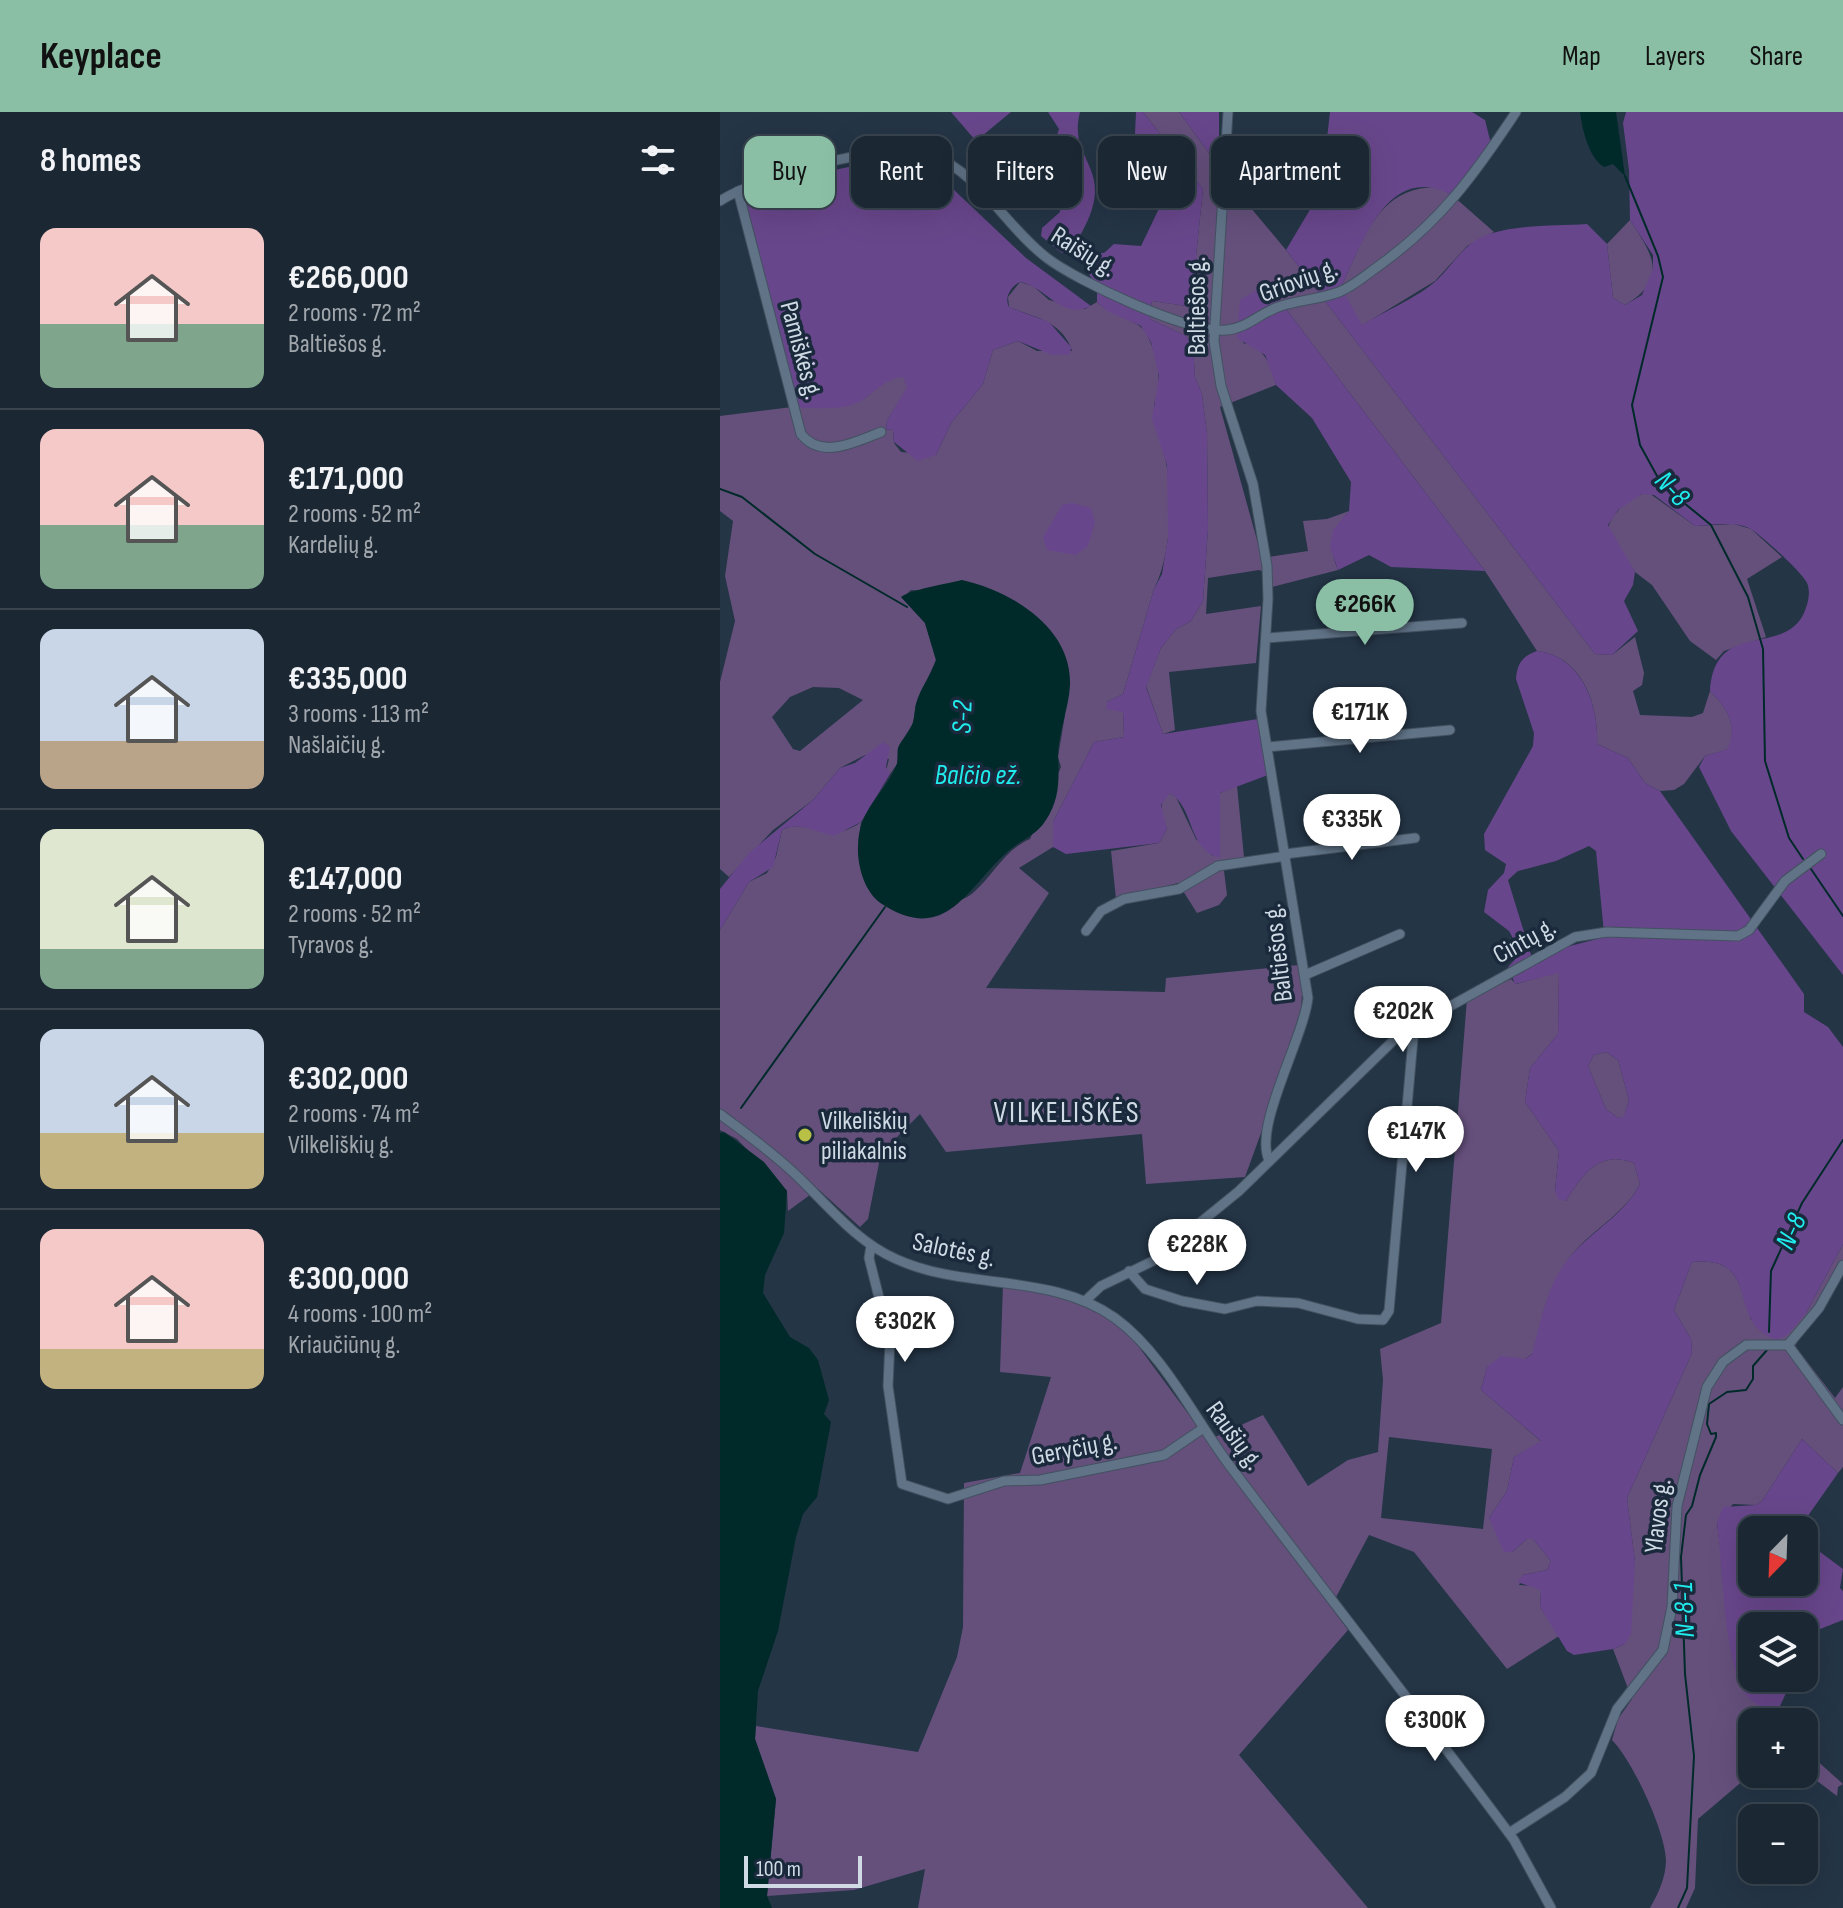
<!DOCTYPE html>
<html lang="en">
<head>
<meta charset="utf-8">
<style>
	:root { --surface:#1b2834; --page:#283440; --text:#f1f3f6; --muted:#a0a6ac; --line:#39444f; --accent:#8abfa5 }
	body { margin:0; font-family:"Sofia Sans Condensed",sans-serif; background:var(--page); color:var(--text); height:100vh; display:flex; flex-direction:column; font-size:30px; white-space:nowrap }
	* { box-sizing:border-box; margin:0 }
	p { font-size:26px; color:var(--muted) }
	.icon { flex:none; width:44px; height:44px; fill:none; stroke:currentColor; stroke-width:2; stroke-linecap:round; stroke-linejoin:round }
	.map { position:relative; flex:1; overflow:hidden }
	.side { display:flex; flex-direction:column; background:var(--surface); width:720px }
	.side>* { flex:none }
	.hud { position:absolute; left:24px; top:24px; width:760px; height:72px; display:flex; gap:16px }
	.needle { width:52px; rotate:203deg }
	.controls { position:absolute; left:1018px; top:1404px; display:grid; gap:16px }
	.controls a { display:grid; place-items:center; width:80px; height:80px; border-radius:16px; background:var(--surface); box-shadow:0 8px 32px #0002,0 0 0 2px var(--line); font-size:40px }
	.scale { position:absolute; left:24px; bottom:20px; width:118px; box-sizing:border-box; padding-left:8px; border:4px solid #cfdae5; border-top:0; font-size:22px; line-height:28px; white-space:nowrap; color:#cfdae5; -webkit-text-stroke:6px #1a2a3c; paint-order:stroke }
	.price { position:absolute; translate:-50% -68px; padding:0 18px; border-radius:28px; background:#fff; color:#222; font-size:26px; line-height:52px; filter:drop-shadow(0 2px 4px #0008) }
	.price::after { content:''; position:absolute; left:50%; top:48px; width:24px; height:18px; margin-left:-12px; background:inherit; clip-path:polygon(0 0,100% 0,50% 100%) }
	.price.current { background:var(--accent); color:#111 }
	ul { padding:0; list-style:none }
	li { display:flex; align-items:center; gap:24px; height:200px; padding:0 40px }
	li+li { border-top:2px solid var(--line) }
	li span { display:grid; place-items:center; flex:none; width:224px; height:160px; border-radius:16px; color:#555 }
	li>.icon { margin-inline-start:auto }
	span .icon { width:96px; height:96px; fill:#fffc; stroke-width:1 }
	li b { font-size:34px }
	h2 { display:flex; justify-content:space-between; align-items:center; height:96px; padding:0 40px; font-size:34px }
	.chip { padding:0 28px; border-radius:16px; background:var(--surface); box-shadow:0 8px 32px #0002,0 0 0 2px var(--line); font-size:28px; line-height:72px }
	.chip.current { background:var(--accent); color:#111 }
	header { display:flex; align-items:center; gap:48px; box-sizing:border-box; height:112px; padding:0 40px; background:var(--accent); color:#111 }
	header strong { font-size:38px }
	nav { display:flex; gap:44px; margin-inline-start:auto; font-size:28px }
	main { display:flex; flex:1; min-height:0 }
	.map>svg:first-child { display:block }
	.green { fill:#65507c; fill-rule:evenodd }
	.forest { fill:#68468b; fill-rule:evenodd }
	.water { fill:#002a2a }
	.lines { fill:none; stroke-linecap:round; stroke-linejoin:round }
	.stream { stroke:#002a2a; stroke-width:2 }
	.street-casing { stroke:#435160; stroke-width:11 }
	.street { stroke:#607387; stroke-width:9 }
	.poi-dot { fill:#b9c046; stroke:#1a2a3c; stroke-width:3 }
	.labels { text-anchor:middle; stroke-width:7; stroke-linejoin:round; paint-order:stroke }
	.street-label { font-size:26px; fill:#cfdae5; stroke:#1a2a3c }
	.poi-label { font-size:26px; fill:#cfdae5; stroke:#1a2a3c; text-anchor:start }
	.water-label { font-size:28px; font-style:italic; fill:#20eced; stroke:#1a2a3c }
	.quarter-label { font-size:30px; letter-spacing:2px; fill:#cfdae5; stroke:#1a2a3c }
</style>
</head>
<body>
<header>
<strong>Keyplace</strong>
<nav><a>Map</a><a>Layers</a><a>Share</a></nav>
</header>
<main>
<section class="side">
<h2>8 homes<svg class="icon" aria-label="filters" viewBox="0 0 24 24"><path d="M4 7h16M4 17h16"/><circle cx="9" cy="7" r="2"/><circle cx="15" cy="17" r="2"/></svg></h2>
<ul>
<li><span style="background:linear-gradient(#f6c9c9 60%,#7fa58c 0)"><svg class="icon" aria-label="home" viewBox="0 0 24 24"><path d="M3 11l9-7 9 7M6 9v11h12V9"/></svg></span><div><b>€266,000</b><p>2 rooms · 72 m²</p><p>Baltiešos g.</p></div></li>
<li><span style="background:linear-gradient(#f6c9c9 60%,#7fa58c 0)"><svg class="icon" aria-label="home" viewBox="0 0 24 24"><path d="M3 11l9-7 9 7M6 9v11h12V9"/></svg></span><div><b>€171,000</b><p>2 rooms · 52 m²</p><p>Kardelių g.</p></div></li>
<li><span style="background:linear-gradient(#c9d6e8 70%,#b9a48a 0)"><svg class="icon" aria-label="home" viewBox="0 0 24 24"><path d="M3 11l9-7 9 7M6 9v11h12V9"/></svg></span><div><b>€335,000</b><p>3 rooms · 113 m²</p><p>Našlaičių g.</p></div></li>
<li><span style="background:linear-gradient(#dfe7d0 75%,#7fa58c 0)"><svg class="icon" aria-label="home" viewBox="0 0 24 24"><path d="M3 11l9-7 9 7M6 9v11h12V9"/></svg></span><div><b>€147,000</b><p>2 rooms · 52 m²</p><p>Tyravos g.</p></div></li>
<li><span style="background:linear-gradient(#c9d6e8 65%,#c2b280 0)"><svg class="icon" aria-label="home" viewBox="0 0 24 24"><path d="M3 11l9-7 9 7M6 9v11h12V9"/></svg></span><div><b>€302,000</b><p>2 rooms · 74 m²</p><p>Vilkeliškių g.</p></div></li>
<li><span style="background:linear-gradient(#f6c9c9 75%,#c2b280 0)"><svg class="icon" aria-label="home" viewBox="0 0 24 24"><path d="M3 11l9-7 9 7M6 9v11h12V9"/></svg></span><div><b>€300,000</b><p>4 rooms · 100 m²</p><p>Kriaučiūnų g.</p></div></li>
</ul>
</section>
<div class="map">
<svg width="1123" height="1796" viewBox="0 0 1123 1796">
	<rect width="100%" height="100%" fill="#243546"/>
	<g class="green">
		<path d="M423,0H459L491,44H499L496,79L515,77L566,138L875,542L892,543L915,525L924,561L922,573L913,579L920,603L972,605L983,601L990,579C1008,597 1017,612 1009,637L985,644L964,672L954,678L940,679L925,671L908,646L877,632C879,593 862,544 817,539L765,459L547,172L523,231C546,236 550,253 556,273L500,295L542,446L588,439L583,409L607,407L629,399C613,419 607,432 618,458L552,475V463L539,458L488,466L486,502L541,494L536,551L449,560L455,618L443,622L426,574L441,536L456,517L471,509L483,489L488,417L487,322L482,282L475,265L473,234L466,224L430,207L432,189L466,194L477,186L476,144L483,77Z"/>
		<path d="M717,75L732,83L774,120L747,134L715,169L641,214L621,175C643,130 656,75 717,75Z"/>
		<path d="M910,108C933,143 949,167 905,193L893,186L887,132Z"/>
		<path d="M300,170L313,174L329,188L365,197L377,190C389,202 417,209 424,218C434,233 441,259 438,277C437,284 434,289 434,295C434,317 444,335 447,356C452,394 451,443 434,477L403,582L387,590L403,600L404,625L374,630L333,710V735L299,756L329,781L266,876L445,880L446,866L579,853L583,867L580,914L525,1065L426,1072L422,1022L226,1040L200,1002L161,1041L148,1107L140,1115L98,1077L68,1099L67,1079L17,1027L0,1018V818L29,770L47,761L56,745L62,718C90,704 107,735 141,710C137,738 136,775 164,793C192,811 202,806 231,792C238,789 247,786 253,781C274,763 283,739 310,727L341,655L338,645L345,603L242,468L208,479L191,478L182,486L205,511L216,548L196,592L193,611L178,636L177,652L170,662L166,659L169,647L145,643L120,656L93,688L53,718L9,765L0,757V570L15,509L5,464L13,409L0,399V304L145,286L170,266L183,264L188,275L167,309L166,318L173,317L174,331L181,340L216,343L231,311L263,272L273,238L298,229L317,239H352C343,209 314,205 289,195L288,185ZM93,575L119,576L143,588L80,639L73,637L52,605L70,585Z"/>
		<path d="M929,381L975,414L1014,412L1031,417L1062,445L1027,467L1046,525L1004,539L996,548L970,529L932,473L915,460L888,417C891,401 912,382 929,381Z"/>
		<path d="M517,674L524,745L503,751L507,783L499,793L477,801L458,771L396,787L391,739L439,731L447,717C443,704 436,690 450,681L456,685L476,727L493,744L500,681Z"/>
		<path d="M839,860L838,922L810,956L805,990L839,1039L835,1079L846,1089C863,1062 878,1038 914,1051L920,1072C905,1101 876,1115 855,1139C829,1168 822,1205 813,1241L805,1247L767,1255L761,1278L822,1330L794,1345L787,1379L769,1406L792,1440L807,1427H813L831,1449L827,1458L803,1463L799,1473L817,1474L821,1478L820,1495L839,1524L787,1557L694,1440L649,1423L615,1487L493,1326L543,1303L588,1374L628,1348L658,1340L663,1268L660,1237L721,1211L747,887L791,867L796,872ZM669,1325L772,1337L763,1417L661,1406Z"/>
		<path d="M886,940L898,948L909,988L904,1005L898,1006L886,997L868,954L874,943Z"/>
		<path d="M1123,1132V1159L1075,1234L1115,1286L1123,1275V1355L1118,1361L1082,1327L1042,1389L1036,1393L1013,1392L997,1411L1017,1567L1033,1589L1056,1596L1061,1610H1032V1661L978,1707L975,1776L966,1796H930C938,1782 946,1765 946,1748C945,1718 912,1648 892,1628L898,1607L912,1587L893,1537L905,1532L915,1450L907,1386L972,1241L971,1227L954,1198L972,1150C1019,1146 1018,1170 1031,1208L1086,1201Z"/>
		<path d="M283,1173C332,1182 376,1191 413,1227L628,1518L519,1643L648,1796H198L205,1757L134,1778L47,1784L56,1687L35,1627L36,1614L198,1640L237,1545L243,1515L244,1371L300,1361L331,1265L280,1260Z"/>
		<path d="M1084,1637L1123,1672L1118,1675L1117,1684L1084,1659Z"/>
	</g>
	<g class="forest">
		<path d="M231,0H291L256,29Z"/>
		<path d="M328,0H360C347,50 398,56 362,120C356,129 353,139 342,141L321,124L322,116L340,100C341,79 345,64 329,49L339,17Z"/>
		<path d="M416,0H423L483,77L476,144L477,186L466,194L432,189L430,207L466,224L473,234L475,265L482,282L487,322L488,417L483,489L471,509L456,517L441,536L426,575L443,622L538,607L548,663L500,681V746C467,738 475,696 450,681L441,693L447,717L439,731L346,742L333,735V710L374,630L404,625L403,600L386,597L387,590L403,582L434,477L442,462L448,426L447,353L432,307L439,264L431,230L421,214L387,199L377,190V174L366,158L374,141H384L394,132L421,134L447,80L448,53L421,39L415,22Z"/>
		<path d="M459,0H499V44H491Z"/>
		<path d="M610,0H752L765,8L771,32L732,83C668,49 642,132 621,175L642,213C665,199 697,186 717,168C732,154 742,134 762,125C792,112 835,114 867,112L887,132L893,186L905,193L922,183L933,157V143L910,108L909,58L903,11L906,0H1123V863L1011,719L979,655L985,644L1008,637C1017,612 1008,597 990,579C995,506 1063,546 1084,501C1088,492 1091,480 1087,471C1082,460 1040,422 1029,416C1013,409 992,413 975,414L934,383L922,382L898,398L888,413L915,460L913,473L904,489L918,519L892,543L875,542L566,138L601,79Z"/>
		<path d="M157,49L199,52L213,58L306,146L371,194C341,209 326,174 300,170C291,174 284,186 289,195L329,210L351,235L350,242L332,243L298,229L273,238L263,272L231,311L216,343L198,349L174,330L173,317L166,318L167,309L187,275L183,265C160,267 150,289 128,294C110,298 88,295 70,296L15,87L43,73Z"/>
		<path d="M547,172L765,459L671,455L649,443L618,458L610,435L613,418L629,399L631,370L592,306L556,273L545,243L517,226L520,188Z"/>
		<path d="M352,391L371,396L375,410L368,434L356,443L327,438L323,425L342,393Z"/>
		<path d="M817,539C862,544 879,594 877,632L908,646L925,671L940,679L1084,882V900L1108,915L1123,935V1132L1086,1201L1067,1223L1057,1228C1004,1211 1044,1143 972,1150L954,1198L971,1227L972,1241L907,1386L915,1450L911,1522L905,1532L893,1537L854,1543L847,1539L820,1495L821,1478L797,1470L803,1463L827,1458L831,1449L813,1427H807L792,1440H784L769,1406L787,1379L794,1345L821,1329L761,1278L767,1255L781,1244L805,1247L812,1242C822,1205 828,1167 855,1139C877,1116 906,1100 920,1072L914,1051C878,1038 863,1062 846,1089L838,1087L835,1079L839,1039L805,990L810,956L838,922L839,861L795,872L788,855L801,841L789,819L764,800L768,778L784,761L786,752L765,738L764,722L813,634L814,621L796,567C797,552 802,544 817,539ZM869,734L876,739L884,821L881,826L846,835L817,852L812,846L788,768L798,759L836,749ZM886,940L898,948L909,988L904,1004L898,1006L886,997L868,954L874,943Z"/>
		<path d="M163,630L170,635L166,655L170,662L141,710L114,724C95,720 80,709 62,718L53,755L29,770L0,818V777L29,741L93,688L120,656L135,651Z"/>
		<path d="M1082,1327L1118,1361L1078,1418H1032V1470H1084V1428L1123,1457L1120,1476L1123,1479V1508L1095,1519L1084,1535V1514H1032V1566H1073L1060,1594C1041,1602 1023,1584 1018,1567C1003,1522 1003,1459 997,1411L1003,1395L1036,1393L1042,1389Z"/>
	</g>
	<g class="water">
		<path d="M860,0H896L905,64L893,52L884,55C869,46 862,17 860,0Z"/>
		<path d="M242,468C291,479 352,515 350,573C349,596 338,621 338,644C339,667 340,687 326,708C317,722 307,725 295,734C251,765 231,837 162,792C145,781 137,754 138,734C139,696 163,684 176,654C179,648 177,641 178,636C181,628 188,622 191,615C195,608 194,600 196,592C200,576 211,564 216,548L205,511L181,485C192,477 227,472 242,468Z"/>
		<path d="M4,1020L44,1050L67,1079L64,1121L45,1163L43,1181L70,1225L89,1236L98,1248L109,1288L104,1302L111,1310L97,1385L83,1402L76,1425L58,1519L38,1579L35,1627L56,1687L47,1784L52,1796H0V1021Z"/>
	</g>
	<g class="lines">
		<g class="stream">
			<path d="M905,64L938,144L943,165L912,293L920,333L942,373L991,413L1028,485L1043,537L1045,649L1069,726L1083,747"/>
			<path d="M0,377L22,385L95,442L187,495"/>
			<path d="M1091,757L1123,804"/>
			<path d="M21,996L165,795"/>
			<path d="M1049,1220L1051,1159L1082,1091L1123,1028"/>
			<path d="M958,1796L967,1776L974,1644L965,1562L961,1445L966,1403L972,1394L980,1363L996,1325V1321L991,1322L987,1312L989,1292L1007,1280L1026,1278L1033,1267V1254L1047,1238"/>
		</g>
		<g class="street-casing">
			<g id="street">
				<path d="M508,0L494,229L501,274L533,372L547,454L548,487L541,599L588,886C583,928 533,1015 549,1048"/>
				<path d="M18,79L81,322C101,348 136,330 161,320"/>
				<path d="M0,89C36,65 170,28 210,42C260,61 286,115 327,146C357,169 469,222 506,218C526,217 541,200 561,194C580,188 601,187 619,180C634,174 647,162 660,153C721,109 755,62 796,0"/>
				<path d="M546,526L742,511"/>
				<path d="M547,635L730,618"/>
				<path d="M565,742L695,726"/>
				<path d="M366,819L381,799L404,787L459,777L498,754L566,744"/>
				<path d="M585,863L680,822"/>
				<path d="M0,1002C25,1021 52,1040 75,1062C107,1092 135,1129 176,1147C246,1179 331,1160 395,1206C444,1242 474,1306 510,1354C604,1479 701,1602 794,1728L831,1796"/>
				<path d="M151,1134L149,1146L170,1229L168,1274L182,1372L228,1387L284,1369L320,1368L444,1343L482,1317"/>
				<path d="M409,1159L425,1177L462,1189L505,1197L537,1189L578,1191L638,1207L663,1208L669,1199L693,927L689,918"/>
				<path d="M365,1189L381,1174L433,1149L519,1079L680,922L855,825L887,820L1018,824L1029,818L1065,769L1101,742"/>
				<path d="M1068,1233L1099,1196L1123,1153"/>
				<path d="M1068,1233L1123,1308"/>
				<path d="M789,1721L845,1685L871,1661L897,1597L943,1538L952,1495L957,1394L987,1275L1003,1250L1026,1233H1068"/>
			</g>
		</g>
		<use href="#street" class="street"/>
	</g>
	<circle class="poi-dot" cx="85" cy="1023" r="8"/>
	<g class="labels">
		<g class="street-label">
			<text transform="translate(364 139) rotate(32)" y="9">Raišių g.</text>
			<text transform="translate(578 168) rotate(-20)" y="9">Griovių g.</text>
			<text transform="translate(476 194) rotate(-90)" y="9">Baltiešos g.</text>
			<text transform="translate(82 238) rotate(75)" y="9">Pamiškės g.</text>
			<text transform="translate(804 828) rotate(-29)" y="9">Cintų g.</text>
			<text transform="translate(557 841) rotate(-97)" y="9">Baltiešos g.</text>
			<text transform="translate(234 1137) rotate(12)" y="9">Salotės g.</text>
			<text transform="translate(515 1323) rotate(54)" y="9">Raušių g.</text>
			<text transform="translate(354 1336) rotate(-11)" y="9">Geryčių g.</text>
			<text transform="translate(937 1404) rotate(-83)" y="9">Ylavos g.</text>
		</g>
		<g class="poi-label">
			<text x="101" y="1017">Vilkeliškių<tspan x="101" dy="30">piliakalnis</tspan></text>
		</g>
		<g class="water-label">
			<text transform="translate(953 376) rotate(47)" y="10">N-8</text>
			<text transform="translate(241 605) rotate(-88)" y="10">S-2</text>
			<text x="258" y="672">Balčio ež.</text>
			<text transform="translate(1070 1119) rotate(-65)" y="10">N-8</text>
			<text transform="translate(963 1498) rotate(-92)" y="10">N-8-1</text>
		</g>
		<g class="quarter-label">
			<text x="347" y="1010">VILKELIŠKĖS</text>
		</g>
	</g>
</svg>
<div class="controls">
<a><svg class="needle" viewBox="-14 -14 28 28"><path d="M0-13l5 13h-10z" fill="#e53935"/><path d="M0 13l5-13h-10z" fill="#a0a6ac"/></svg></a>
<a><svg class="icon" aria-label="layers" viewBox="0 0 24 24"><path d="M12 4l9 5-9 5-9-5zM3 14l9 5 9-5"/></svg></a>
<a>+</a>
<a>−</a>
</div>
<div class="scale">100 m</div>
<b class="price current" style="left:645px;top:535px">€266K</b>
<b class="price" style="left:640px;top:643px">€171K</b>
<b class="price" style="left:632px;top:750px">€335K</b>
<b class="price" style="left:683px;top:942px">€202K</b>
<b class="price" style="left:696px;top:1062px">€147K</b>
<b class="price" style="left:477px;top:1175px">€228K</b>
<b class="price" style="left:185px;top:1252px">€302K</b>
<b class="price" style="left:715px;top:1651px">€300K</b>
<div class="hud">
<a class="chip current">Buy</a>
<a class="chip">Rent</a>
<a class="chip">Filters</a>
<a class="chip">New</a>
<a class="chip">Apartment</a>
</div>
</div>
</main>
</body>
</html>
